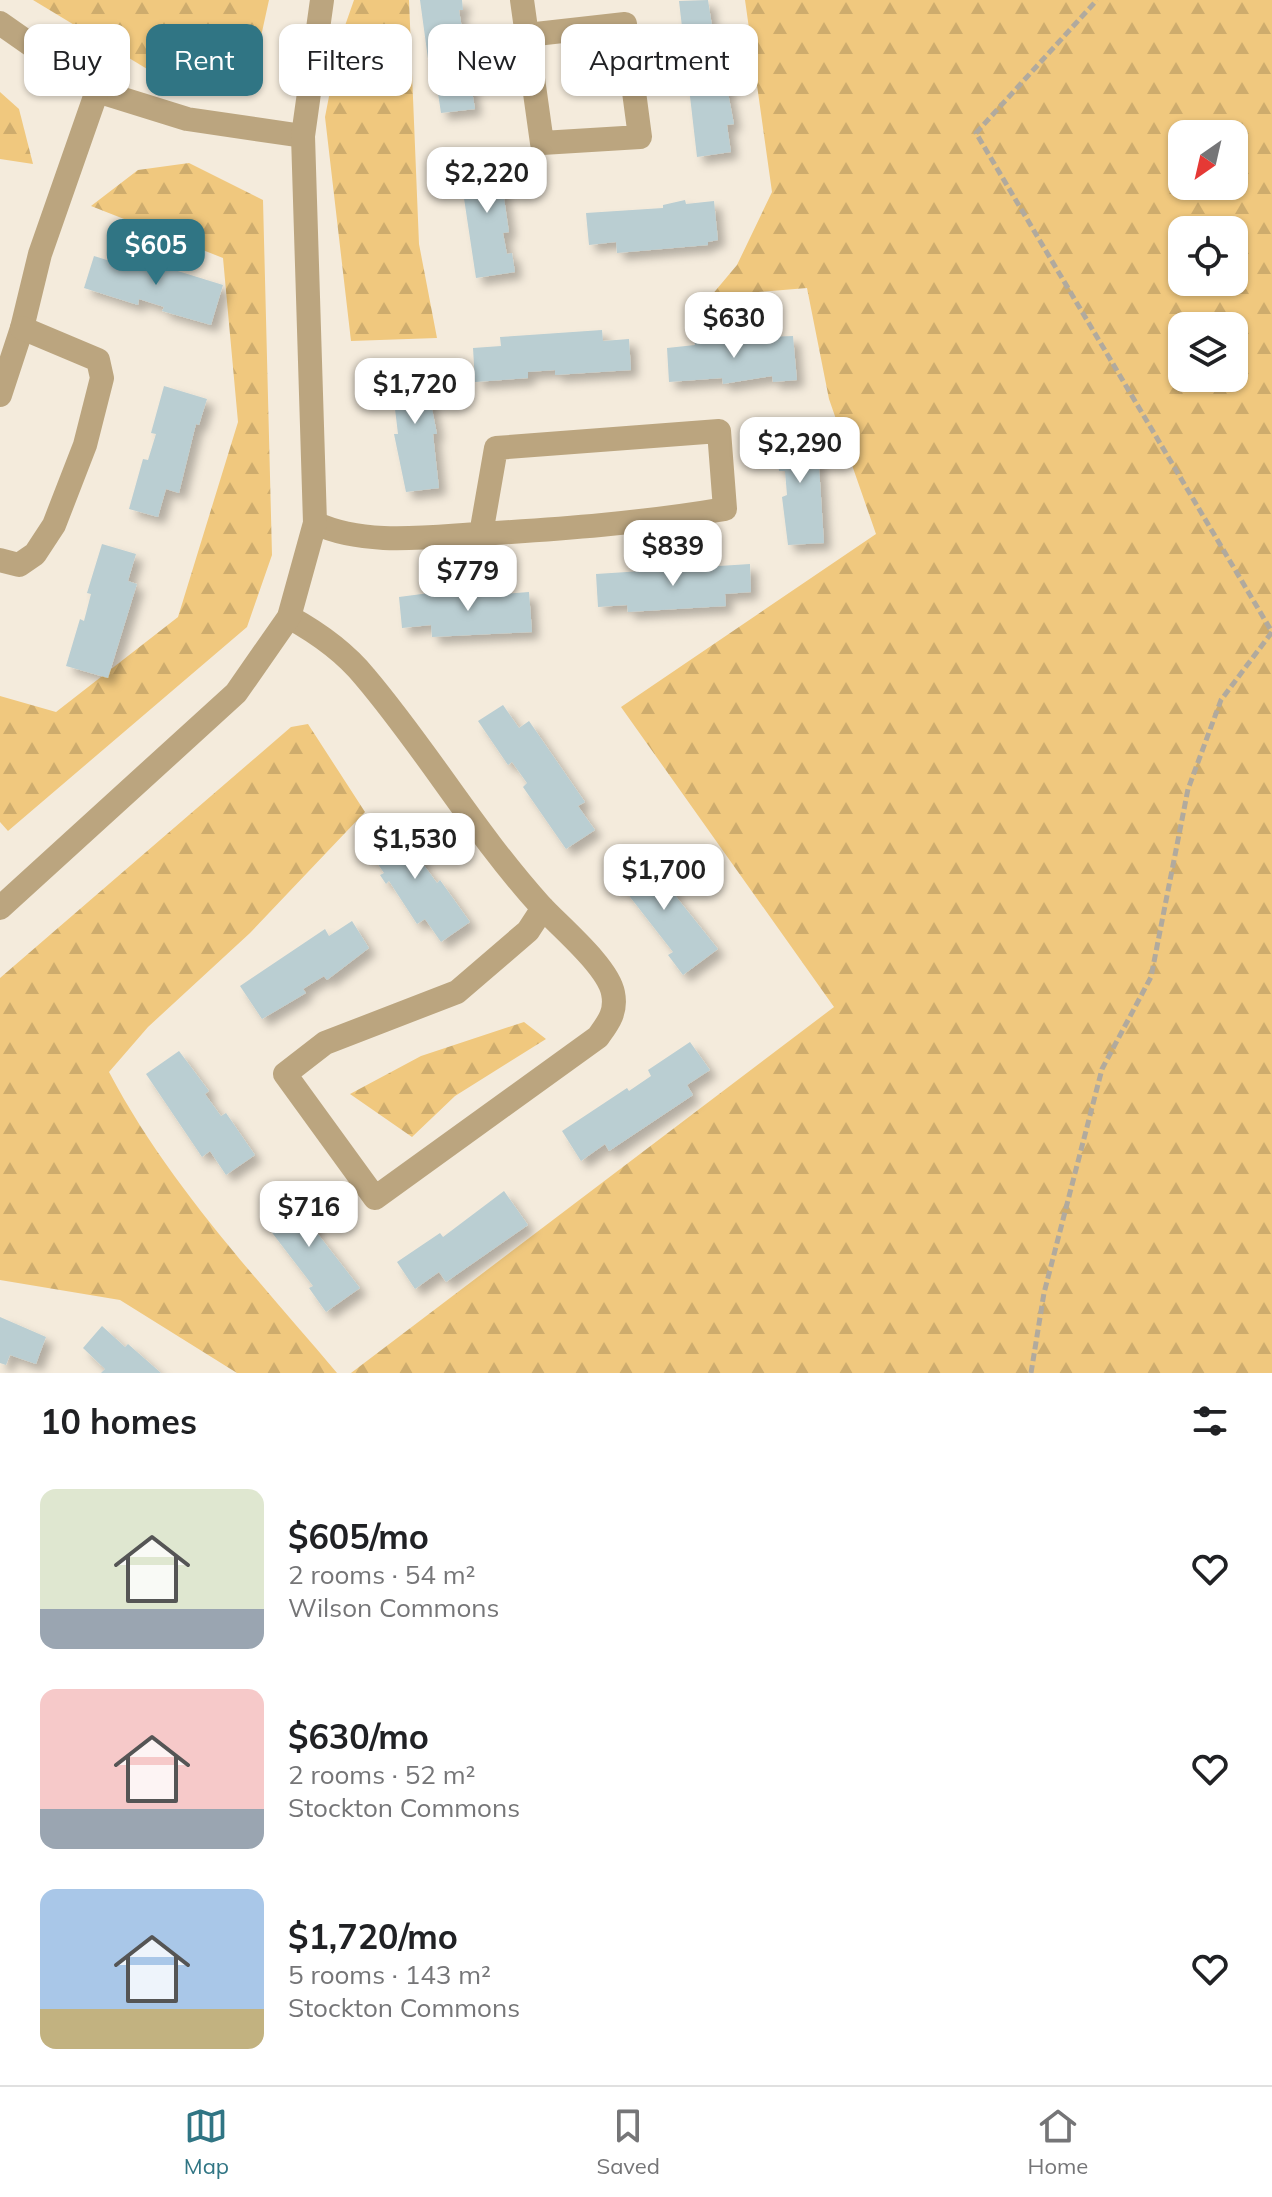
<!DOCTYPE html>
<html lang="en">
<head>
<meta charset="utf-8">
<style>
	:root { --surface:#fff; --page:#f2f2f2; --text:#202124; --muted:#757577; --line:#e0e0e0; --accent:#307584 }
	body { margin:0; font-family:Mulish,sans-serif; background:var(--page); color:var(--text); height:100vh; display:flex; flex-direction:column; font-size:30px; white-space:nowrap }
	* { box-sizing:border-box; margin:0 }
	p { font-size:26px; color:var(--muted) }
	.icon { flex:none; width:44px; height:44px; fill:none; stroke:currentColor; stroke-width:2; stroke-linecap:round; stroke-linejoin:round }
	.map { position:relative; height:1373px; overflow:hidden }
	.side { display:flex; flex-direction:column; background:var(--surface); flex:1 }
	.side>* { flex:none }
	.banner { position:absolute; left:24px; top:24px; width:800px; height:72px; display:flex; gap:16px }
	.needle { width:52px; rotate:214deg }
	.controls { position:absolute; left:1168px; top:120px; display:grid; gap:16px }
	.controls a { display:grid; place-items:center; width:80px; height:80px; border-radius:16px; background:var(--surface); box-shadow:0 2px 6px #0004; font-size:40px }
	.price { position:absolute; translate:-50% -68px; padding:0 18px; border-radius:16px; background:#fff; color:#222; font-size:26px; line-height:52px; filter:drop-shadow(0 2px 4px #0008) }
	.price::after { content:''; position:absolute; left:50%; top:48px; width:24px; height:18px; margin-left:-12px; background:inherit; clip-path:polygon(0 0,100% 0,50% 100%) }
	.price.active { background:var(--accent); color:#fff }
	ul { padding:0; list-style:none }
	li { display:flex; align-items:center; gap:24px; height:200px; padding:0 40px }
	li span { display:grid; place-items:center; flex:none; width:224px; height:160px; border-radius:16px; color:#555 }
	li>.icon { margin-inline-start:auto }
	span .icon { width:96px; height:96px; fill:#fffc; stroke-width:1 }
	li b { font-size:34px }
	h2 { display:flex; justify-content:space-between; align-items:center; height:96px; padding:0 40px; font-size:34px }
	.pill { padding:0 28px; border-radius:16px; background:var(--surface); box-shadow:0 2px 6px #0004; font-size:28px; line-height:72px }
	.pill.active { background:var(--accent); color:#fff }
	.dock { display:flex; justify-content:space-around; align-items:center; height:112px; border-top:2px solid var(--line); background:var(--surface); font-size:22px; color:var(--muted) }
	.dock a { display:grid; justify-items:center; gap:4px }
	.dock .active { color:var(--accent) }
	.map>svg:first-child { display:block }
	.forest { fill:url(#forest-firs); fill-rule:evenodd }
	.building { fill:#baced2; filter:url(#shadow) }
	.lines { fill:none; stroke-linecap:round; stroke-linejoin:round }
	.path { stroke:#b1aa9e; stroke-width:5; stroke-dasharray:8 4; stroke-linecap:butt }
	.minor { stroke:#bba57f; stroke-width:24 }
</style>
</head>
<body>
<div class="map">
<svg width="1272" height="1373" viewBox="0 0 1272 1373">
	<defs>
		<pattern id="forest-firs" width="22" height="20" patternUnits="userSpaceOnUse" patternTransform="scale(2)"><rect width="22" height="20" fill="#f0c87e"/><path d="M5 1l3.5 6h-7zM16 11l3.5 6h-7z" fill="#ceac6d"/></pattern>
		<filter id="shadow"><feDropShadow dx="7" dy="7" stdDeviation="4" flood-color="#0004"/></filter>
	</defs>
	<rect width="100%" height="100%" fill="#f4ebdc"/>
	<g class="forest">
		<path d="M33,0H269L251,82L167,81Z"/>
		<path d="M354,0H409L419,244L437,338L351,341L325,117L340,40Z"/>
		<path d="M745,0H1272V1373H351L834,1007L621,707L876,534L829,399L807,288L711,296L737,265L772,192ZM1182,134H1234V186H1182ZM1182,230H1234V282H1182ZM1182,326H1234V378H1182Z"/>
		<path d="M0,92L19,109L33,164L0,159Z"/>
		<path d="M189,163L263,200L272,555L247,627L8,831L0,822V696L56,712L178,617L238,422L223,258L91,206L138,170Z"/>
		<path d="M308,724L365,812L250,933L148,1027L109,1072C168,1184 255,1276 337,1373H237L120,1300L0,1280V978L291,727Z"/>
		<path d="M524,1022L546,1039L455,1096L412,1137L350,1094L421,1056Z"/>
	</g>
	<g class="building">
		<path d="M420,0H462L463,10H459L475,109L441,113L437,87L432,88Z"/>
		<path d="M708,0L712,26L722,25L728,77H725L734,124L727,125L731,152L697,157L679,1Z"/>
		<path d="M497,150L509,232L503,233L507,254L512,253L515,272L476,278L462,185L470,184L465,155Z"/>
		<path d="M685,200L686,204L714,201L718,240L708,242V245L617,253L616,242L589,245L586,213L663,208V205Z"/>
		<path d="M126,255L223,285L211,325L162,311L164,307L139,299L138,305L84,288L94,256L123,265Z"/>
		<path d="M602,330L603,341L629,339L631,370L555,375V370L528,372V378L475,382L473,348L501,346L500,337Z"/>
		<path d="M793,336L797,380L773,382L772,376L723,384L722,378L669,382L667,348L695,345L694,340Z"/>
		<path d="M431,362L434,388H428L437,434H433L439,488L406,492L394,434H398L390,367Z"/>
		<path d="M164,386L207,399L199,425L196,424L179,493L166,489L158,517L129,509L143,459L148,460L156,434L151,433Z"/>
		<path d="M805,421L808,450H818L824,543L788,545L782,497L787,495L785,471H779L774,424Z"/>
		<path d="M102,544L136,554L128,581L137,584L108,678L66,666L80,619L84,621L91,594L87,593Z"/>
		<path d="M750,564L751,592L725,594L726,606L628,612L627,605L598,607L596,574Z"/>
		<path d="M503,589V594L529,592L532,632L432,637L431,625L402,628L399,597L452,590L453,597Z"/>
		<path d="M503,705L519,728L529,721L585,802L578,806L595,830L566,849L523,787L527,783L512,762L508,765L478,721Z"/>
		<path d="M394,819L424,858L421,861L437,883L440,880L470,922L441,942L425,919L417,924L389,881L386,884L380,875L384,873L362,841Z"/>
		<path d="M635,850L654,875L660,870L676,892L674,894L718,949L683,975L668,955L673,952L609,870Z"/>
		<path d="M352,921L369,948L327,980L324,976L303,989L306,993L262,1019L240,986L325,929L329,936Z"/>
		<path d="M690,1042L710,1070L687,1085L693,1095L609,1151L605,1144L581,1161L562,1131L627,1088L629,1091L651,1076L648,1070Z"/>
		<path d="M179,1051L209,1091L205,1094L221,1116L226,1113L255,1155L226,1175L210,1151L202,1157L146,1074Z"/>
		<path d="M287,1182L318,1226L314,1229L360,1288L326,1312L309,1288L313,1286L270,1230L279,1224L262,1201Z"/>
		<path d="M504,1191L528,1225L446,1282L439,1272L415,1289L397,1262L440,1233L443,1237Z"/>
		<path d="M0,1317L46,1337L36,1364L10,1355L6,1365L0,1363Z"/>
		<path d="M102,1326L125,1347L128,1344L161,1373H101L105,1369L83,1348Z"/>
	</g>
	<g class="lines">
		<path class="path" d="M1031,1373L1044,1293L1102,1069L1151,977L1188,789L1221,700L1272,632L976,133L1097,0"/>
		<g class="minor">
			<path d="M522,0L542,143L640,137L625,24L527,35"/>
			<path d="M0,23L97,91L187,119L303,136"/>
			<path d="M0,395L22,328L40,254L97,91"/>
			<path d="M315,523C364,546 427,537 480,534C562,529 643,523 725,509L719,431L496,448L481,534"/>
			<path d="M0,560L19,565L35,554L54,525L85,445L102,378L98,360L22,328"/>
			<path d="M289,617C318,633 344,651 365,677C427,750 475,833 540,905C558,925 608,966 613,993C617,1012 608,1023 598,1037L375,1198L285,1074L325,1043L457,992L528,931L543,908"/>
			<path d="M0,908L236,693L289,617L315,523L303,136L322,0"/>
		</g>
	</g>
</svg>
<div class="controls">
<a><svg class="needle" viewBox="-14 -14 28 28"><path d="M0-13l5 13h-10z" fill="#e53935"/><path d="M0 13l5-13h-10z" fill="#757577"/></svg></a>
<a><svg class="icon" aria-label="locate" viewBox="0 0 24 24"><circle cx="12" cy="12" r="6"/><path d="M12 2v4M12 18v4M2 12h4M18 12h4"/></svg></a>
<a><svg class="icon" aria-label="layers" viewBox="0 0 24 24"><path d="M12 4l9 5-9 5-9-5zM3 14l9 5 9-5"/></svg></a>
</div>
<b class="price" style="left:487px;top:215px">$2,220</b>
<b class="price active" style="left:156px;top:287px">$605</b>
<b class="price" style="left:734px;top:360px">$630</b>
<b class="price" style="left:415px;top:426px">$1,720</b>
<b class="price" style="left:800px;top:485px">$2,290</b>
<b class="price" style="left:673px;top:588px">$839</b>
<b class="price" style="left:468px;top:613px">$779</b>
<b class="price" style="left:415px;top:881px">$1,530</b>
<b class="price" style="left:664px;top:912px">$1,700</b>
<b class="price" style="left:309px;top:1249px">$716</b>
<div class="banner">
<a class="pill">Buy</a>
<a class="pill active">Rent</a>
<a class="pill">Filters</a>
<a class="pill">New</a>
<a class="pill">Apartment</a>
</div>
</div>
<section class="side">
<h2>10 homes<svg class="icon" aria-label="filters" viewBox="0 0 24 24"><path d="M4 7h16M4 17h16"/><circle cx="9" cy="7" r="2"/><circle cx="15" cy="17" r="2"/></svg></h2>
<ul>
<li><span style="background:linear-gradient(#dfe7d0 75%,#9aa5b1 0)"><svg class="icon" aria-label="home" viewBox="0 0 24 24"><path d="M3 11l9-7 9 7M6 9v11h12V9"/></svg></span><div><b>$605/mo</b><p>2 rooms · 54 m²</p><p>Wilson Commons</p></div><svg class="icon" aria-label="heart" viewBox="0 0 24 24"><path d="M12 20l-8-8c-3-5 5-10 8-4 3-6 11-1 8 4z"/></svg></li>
<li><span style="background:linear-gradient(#f6c9c9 75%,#9aa5b1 0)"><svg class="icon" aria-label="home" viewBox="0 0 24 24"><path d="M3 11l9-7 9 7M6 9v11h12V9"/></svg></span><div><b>$630/mo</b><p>2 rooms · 52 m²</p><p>Stockton Commons</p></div><svg class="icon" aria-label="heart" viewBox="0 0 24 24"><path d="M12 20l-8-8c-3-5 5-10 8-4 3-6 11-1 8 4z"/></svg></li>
<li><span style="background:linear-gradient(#a9c7e8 75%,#c2b280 0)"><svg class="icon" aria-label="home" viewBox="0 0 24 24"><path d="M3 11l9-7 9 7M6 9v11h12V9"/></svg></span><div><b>$1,720/mo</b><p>5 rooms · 143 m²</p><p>Stockton Commons</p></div><svg class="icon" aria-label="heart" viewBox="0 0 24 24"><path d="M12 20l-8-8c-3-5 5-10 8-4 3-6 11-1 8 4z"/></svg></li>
</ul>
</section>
<nav class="dock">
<a class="active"><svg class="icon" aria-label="map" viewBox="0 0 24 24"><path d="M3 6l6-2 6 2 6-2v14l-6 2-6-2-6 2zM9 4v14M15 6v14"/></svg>Map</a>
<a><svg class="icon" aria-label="saved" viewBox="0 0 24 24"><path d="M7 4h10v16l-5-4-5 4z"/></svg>Saved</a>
<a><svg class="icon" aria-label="home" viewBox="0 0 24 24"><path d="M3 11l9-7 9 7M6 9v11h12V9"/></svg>Home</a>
</nav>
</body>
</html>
